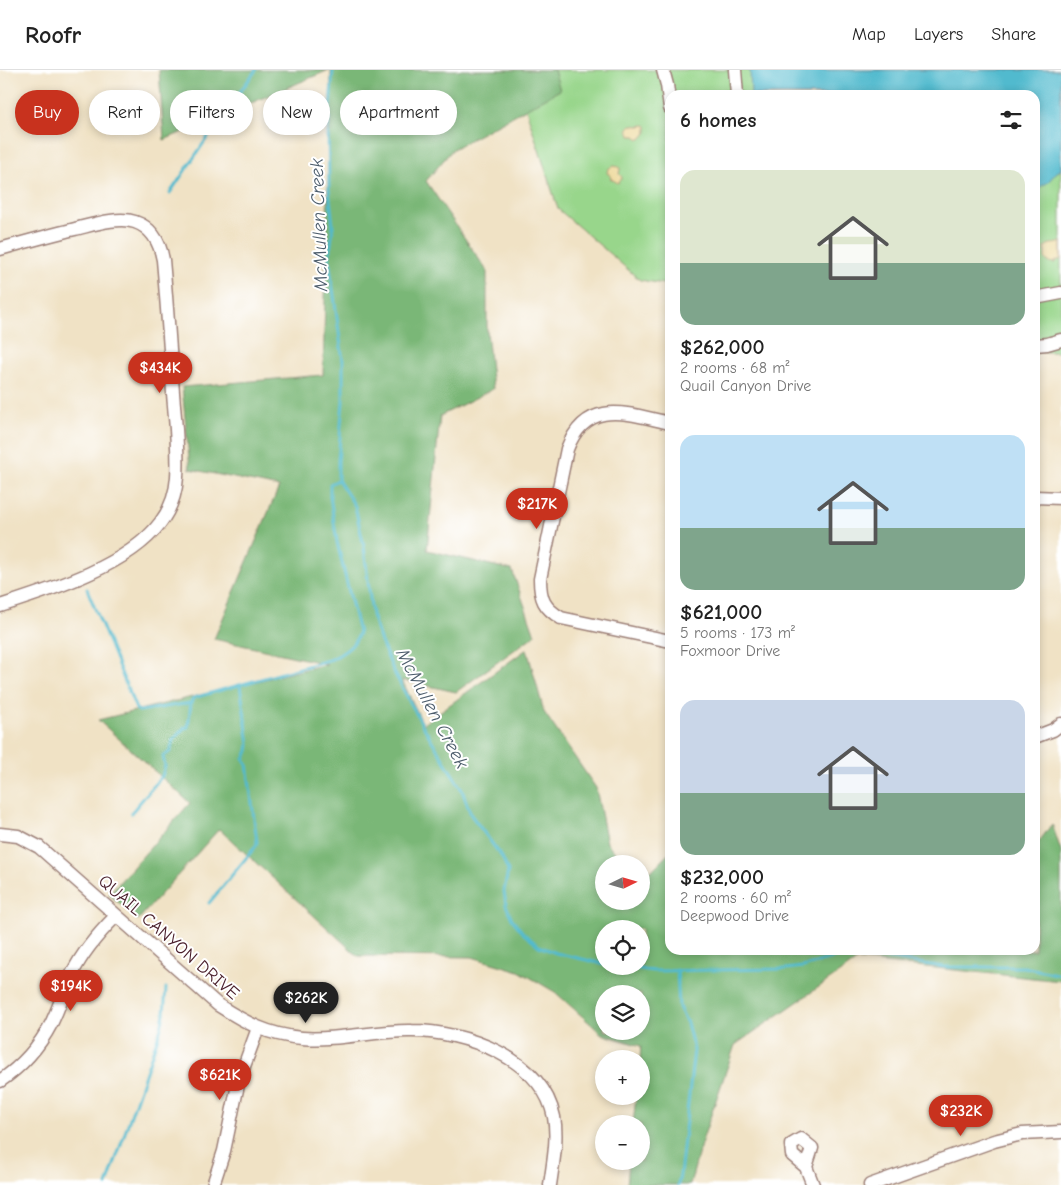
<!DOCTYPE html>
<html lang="en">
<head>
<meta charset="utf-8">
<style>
	:root { --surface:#fff; --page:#f6f6f6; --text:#222; --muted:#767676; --line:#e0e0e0; --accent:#c8321e }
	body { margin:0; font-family:"Comic Neue",sans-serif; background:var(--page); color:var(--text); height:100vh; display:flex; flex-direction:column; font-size:19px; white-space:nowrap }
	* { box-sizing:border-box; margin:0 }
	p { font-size:16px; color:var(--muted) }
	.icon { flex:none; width:28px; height:28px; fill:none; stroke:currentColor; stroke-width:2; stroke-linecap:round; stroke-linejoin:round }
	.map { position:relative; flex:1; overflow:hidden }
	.details { position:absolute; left:665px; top:20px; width:375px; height:865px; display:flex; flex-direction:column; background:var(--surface); border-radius:15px; box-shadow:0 2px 8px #0003 }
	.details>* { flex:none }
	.guide { position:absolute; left:15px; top:20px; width:475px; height:45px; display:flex; gap:10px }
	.needle { width:32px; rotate:85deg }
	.controls { position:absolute; left:595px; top:785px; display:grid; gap:10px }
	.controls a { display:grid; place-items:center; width:55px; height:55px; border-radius:50%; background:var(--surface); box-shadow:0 2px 8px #0003; font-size:25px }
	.price { position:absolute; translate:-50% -42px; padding:0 11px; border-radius:18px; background:var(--accent); color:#fff; font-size:16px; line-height:32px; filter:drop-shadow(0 1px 2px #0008) }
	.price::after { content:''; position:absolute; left:50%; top:30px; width:15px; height:11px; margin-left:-8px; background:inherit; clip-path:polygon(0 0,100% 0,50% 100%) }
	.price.current { background:#222; color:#fff }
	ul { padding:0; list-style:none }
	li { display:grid; align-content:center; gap:10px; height:265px; padding:0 15px }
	li span { display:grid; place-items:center; height:155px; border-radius:15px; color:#555 }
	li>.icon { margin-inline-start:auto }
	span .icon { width:90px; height:90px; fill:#fffc; stroke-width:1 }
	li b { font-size:21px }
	h2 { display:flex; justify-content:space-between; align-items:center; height:60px; padding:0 15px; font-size:21px }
	.pill { padding:0 18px; border-radius:22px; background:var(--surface); box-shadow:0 2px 8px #0003; font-size:18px; line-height:45px }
	.pill.current { background:var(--accent); color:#fff }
	header { display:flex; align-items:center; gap:30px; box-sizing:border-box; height:70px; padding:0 25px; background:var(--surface); border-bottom:1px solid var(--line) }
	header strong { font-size:24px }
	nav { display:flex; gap:28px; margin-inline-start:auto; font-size:18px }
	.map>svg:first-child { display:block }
	.green { fill:#98d68b; stroke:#717a5b }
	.forest { fill:#7ab777; stroke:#626b51; fill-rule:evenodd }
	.sand { fill:#eeda9e; stroke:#9c7c64 }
	.water { fill:#51bace; stroke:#4e6c7c }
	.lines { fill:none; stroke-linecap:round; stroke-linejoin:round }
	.stream { stroke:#51bace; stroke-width:3 }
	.minor-casing { stroke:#9d8078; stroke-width:15 }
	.minor { stroke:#fff; stroke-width:12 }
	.labels { text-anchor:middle; stroke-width:4; stroke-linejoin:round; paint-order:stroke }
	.street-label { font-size:18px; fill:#4a1f2b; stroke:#fff }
	.water-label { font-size:19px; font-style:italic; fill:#4d5d6c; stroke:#fff }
</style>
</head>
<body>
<header>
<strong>Roofr</strong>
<nav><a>Map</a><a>Layers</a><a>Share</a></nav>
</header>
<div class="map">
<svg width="1061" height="1115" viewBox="0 0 1061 1115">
	<rect width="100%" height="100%" fill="#fff"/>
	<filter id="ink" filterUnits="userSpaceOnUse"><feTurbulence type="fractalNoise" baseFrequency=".02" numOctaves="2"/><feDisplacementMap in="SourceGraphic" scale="10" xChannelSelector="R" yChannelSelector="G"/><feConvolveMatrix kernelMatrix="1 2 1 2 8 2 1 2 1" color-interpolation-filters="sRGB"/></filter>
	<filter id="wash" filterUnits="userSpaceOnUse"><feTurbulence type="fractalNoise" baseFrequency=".0096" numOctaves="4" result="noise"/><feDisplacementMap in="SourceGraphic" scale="20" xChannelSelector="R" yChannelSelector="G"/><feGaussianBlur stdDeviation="1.12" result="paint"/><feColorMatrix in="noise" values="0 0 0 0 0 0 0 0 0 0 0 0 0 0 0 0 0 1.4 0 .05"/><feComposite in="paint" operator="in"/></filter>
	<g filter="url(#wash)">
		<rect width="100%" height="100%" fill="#f0e2c5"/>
		<path class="green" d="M521,0H1061V282H1035V25H670V215L640,210L558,139L524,33Z"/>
		<g class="forest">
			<path d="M159,0H329L164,70Z"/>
			<path d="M331,0H554L560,20L453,79L426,111L487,201V261L493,319L440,346L427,480L512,500L535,565L456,622L402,610L423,654L527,579L544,642L596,718L607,773L625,794H604V831H641V811L670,782V880H1035V777L1052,754L1061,781V911L858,890L735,975L701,1074L690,1115H627L629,1091H641V1054H633L636,1026H641V989H640L641,976L602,964L555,922L519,901L472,887L358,886L219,759L138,850L109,824L190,733L98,650L327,594L214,569L279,417L190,399L182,317L323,305ZM604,859H641V896H604ZM604,924H641V961H604Z"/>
		</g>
		<g class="sand">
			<path d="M631,55L639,56L645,55L647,56V62L641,69H639L635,66H630L628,58Z"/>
			<path d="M613,96L619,97L620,99L619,104L622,107L621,110L618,113L611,109L610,105L607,103L608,99Z"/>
			<path d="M1061,172V189L1058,190L1054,193L1048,192L1045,188V177C1050,172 1055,175 1061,172Z"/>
		</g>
		<path class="water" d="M750,0H1061V100L1057,102L1047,113L1035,120V25H751Z"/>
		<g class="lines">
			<g class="stream">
				<path d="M333,0L328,60L329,120L333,156L329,190L343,291V331L338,391V410L355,436L364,477L372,545L381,572L395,604L423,656L462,720L471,745L502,787L508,801L504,821L506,835L512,849L524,864L539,876L556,883L604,894"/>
				<path d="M170,123L222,46L256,0"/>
				<path d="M87,519L136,639L139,641L191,633"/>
				<path d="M131,743L162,706L165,696L163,686L170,682L173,670L184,658L188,657L191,633L193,628L332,589C344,582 354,577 359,563L337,472L330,426V414L338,410"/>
				<path d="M209,833L256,776L257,772L247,694L244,689L248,681L249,674L240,615"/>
				<path d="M621,896L653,901L786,899L803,897L836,887L868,885L944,897H1024L1061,905"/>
				<path d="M677,900L679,937L687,953L694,980L680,1105L678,1115"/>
				<path d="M107,1115L161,958L164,944L166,918"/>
			</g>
		</g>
	</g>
	<g filter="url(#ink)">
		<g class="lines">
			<g class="minor-casing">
				<g id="minor">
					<path d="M663,0L667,15L670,38"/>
					<path d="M735,0L737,25"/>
					<path d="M0,179C25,172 50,165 75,159C92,155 118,146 135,152C153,158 160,173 163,190C167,234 170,279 173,323C175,351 179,379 177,407C176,423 170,440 160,453C128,496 50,520 0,536"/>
					<path d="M1035,228L1061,223"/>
					<path d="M1035,275L1047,274L1061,270"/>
					<path d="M670,353C628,344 587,327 567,379L540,509C540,529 544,538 561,548L670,571"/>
					<path d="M1035,427L1061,428"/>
					<path d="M1035,667L1053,660L1061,654"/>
					<path d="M0,764L18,766L39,777L218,935C246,953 268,965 302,968C339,971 375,960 412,961C464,961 542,988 554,1047C558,1069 553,1093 550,1115"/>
					<path d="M0,1011C22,996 39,977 51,954C59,938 64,920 72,904C83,881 99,863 116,846"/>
					<path d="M806,1097L812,1078L801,1069L791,1075L792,1085L806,1097L813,1115"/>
					<path d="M213,1115L224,1081L239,1010L258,958"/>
					<path d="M870,1115L994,1071L1022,1064L1061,1062"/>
				</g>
			</g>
			<use href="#minor" class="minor"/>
		</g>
	</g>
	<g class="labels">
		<g class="street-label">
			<text transform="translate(169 867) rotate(41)" y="6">QUAIL CANYON DRIVE</text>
		</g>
		<g class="water-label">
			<text transform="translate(318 155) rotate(-92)" y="7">McMullen Creek</text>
			<text transform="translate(433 638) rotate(62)" y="7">McMullen Creek</text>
		</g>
	</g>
</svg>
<div class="controls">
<a><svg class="needle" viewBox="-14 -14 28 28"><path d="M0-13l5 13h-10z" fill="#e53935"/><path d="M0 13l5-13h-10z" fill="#767676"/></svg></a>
<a><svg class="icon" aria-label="locate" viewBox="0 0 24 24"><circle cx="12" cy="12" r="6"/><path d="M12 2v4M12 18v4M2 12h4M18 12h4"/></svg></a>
<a><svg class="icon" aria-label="layers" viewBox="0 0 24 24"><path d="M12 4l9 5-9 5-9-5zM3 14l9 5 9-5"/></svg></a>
<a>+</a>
<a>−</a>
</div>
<b class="price" style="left:160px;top:324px">$434K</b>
<b class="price" style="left:537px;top:460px">$217K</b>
<b class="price" style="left:71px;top:942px">$194K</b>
<b class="price current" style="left:306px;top:954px">$262K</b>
<b class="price" style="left:220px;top:1031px">$621K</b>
<b class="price" style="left:961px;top:1067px">$232K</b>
<div class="guide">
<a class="pill current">Buy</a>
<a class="pill">Rent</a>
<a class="pill">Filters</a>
<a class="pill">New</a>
<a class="pill">Apartment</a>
</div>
<section class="details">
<h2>6 homes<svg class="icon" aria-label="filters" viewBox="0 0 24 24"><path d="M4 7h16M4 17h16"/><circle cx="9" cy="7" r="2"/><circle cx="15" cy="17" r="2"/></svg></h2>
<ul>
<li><span style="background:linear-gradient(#dfe7d0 60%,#7fa58c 0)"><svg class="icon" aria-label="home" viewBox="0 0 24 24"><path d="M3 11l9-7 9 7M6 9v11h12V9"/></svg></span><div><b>$262,000</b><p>2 rooms · 68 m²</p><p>Quail Canyon Drive</p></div></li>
<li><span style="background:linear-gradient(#bfe0f5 60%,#7fa58c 0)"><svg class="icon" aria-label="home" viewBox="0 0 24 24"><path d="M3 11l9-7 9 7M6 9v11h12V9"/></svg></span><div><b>$621,000</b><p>5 rooms · 173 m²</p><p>Foxmoor Drive</p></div></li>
<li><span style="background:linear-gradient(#c9d6e8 60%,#7fa58c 0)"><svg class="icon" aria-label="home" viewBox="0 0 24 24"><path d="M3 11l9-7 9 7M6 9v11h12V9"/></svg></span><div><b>$232,000</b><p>2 rooms · 60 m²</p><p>Deepwood Drive</p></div></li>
</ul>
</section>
</div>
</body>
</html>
